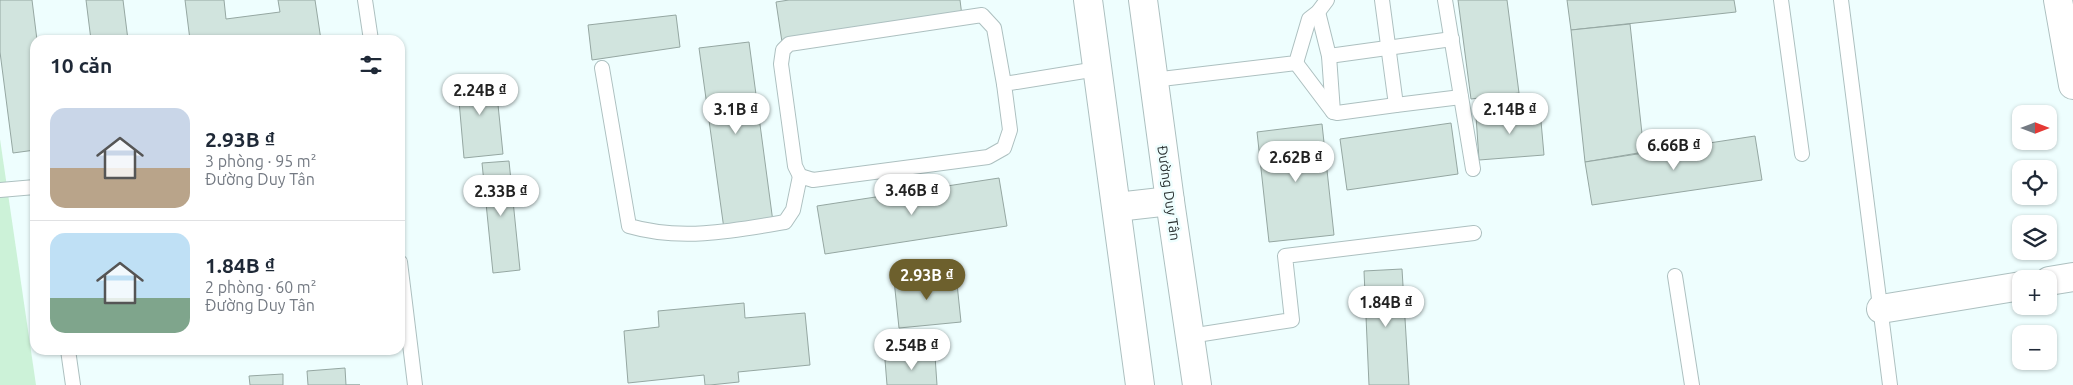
<!DOCTYPE html>
<html lang="vi">
<head>
<meta charset="utf-8">
<style>
	:root { --surface:#fff; --page:#f6f6f7; --text:#1f2937; --muted:#747a83; --line:#e0e1e3; --accent:#6d602d }
	body { margin:0; font-family:Ubuntu,sans-serif; background:var(--page); color:var(--text); height:100vh; display:flex; flex-direction:column; font-size:19px; white-space:nowrap }
	* { box-sizing:border-box; margin:0 }
	p { font-size:16px; color:var(--muted) }
	.icon { flex:none; width:28px; height:28px; fill:none; stroke:currentColor; stroke-width:2; stroke-linecap:round; stroke-linejoin:round }
	.map { position:relative; flex:1; overflow:hidden }
	.panel { position:absolute; left:30px; top:35px; width:375px; height:320px; display:flex; flex-direction:column; background:var(--surface); border-radius:15px; box-shadow:0 1px 4px #0004 }
	.panel>* { flex:none }
	.needle { width:32px; rotate:90deg }
	.buttons { position:absolute; left:2012px; top:105px; display:grid; gap:10px }
	.buttons a { display:grid; place-items:center; width:45px; height:45px; border-radius:10px; background:var(--surface); box-shadow:0 1px 4px #0004; font-size:25px }
	.price { position:absolute; translate:-50% -42px; padding:0 11px; border-radius:18px; background:#fff; color:#222; font-size:16px; line-height:32px; filter:drop-shadow(0 1px 2px #0008) }
	.price::after { content:''; position:absolute; left:50%; top:30px; width:15px; height:11px; margin-left:-8px; background:inherit; clip-path:polygon(0 0,100% 0,50% 100%) }
	.price.on { background:var(--accent); color:#fff }
	ul { padding:0; list-style:none }
	li { display:flex; align-items:center; gap:15px; height:125px; padding:0 20px }
	li+li { border-top:1px solid var(--line) }
	li span { display:grid; place-items:center; flex:none; width:140px; height:100px; border-radius:15px; color:#555 }
	li>.icon { margin-inline-start:auto }
	span .icon { width:60px; height:60px; fill:#fffc; stroke-width:1 }
	li b { font-size:21px }
	h2 { display:flex; justify-content:space-between; align-items:center; height:60px; padding:0 20px; font-size:21px }
	.map>svg:first-child { display:block }
	.green { fill:#ccf2d8 }
	.building { fill:#d1e4de; stroke:#95a7a2 }
	.lines { fill:none; stroke-linecap:round; stroke-linejoin:round }
	.lane-casing { stroke:#adc0c0; stroke-width:16 }
	.street-casing { stroke:#adc0c0; stroke-width:30 }
	.secondary-casing { stroke:#adc0c0; stroke-width:30 }
	.lane { stroke:#fff; stroke-width:14 }
	.street { stroke:#fff; stroke-width:28 }
	.secondary { stroke:#fff; stroke-width:28 }
	.labels { text-anchor:middle; stroke-width:5; stroke-linejoin:round; paint-order:stroke }
	.street-label { font-size:14px; fill:#293030; stroke:#eefefe }
</style>
</head>
<body>
<div class="map">
<svg width="2073" height="385" viewBox="0 0 2073 385">
	<rect width="100%" height="100%" fill="#eefefe"/>
	<path class="green" d="M0,139L36,385H0Z"/>
	<g class="building">
		<path d="M0,0H32L37,40H35V150L13,153L0,52Z"/>
		<path d="M86,0H123L128,40H91Z"/>
		<path d="M185,0H224L226,19L280,12L278,0H315L321,40H190Z"/>
		<path d="M789,0H960L962,16L782,42L776,2Z"/>
		<path d="M1458,0H1507L1519,93L1471,99Z"/>
		<path d="M1567,0H1734L1736,12L1571,30Z"/>
		<path d="M676,15L680,47L592,60L588,25Z"/>
		<path d="M1630,24L1644,152L1585,162L1571,30Z"/>
		<path d="M749,42L773,222L724,229L699,48Z"/>
		<path d="M495,75L503,154L464,158L457,78Z"/>
		<path d="M1540,110L1544,155L1479,160L1476,116Z"/>
		<path d="M1451,123L1458,174L1347,190L1340,139Z"/>
		<path d="M1322,124L1334,235L1269,242L1257,132Z"/>
		<path d="M1755,136L1762,180L1592,205L1585,162Z"/>
		<path d="M509,161L520,270L493,273L482,163Z"/>
		<path d="M999,178L1007,226L825,254L817,206Z"/>
		<path d="M1402,269L1409,385H1369L1364,271Z"/>
		<path d="M956,274L961,322L899,328L894,280Z"/>
		<path d="M744,303L745,318L805,313L810,365L738,372L739,382L710,385H705L704,375L628,383L624,331L659,327L658,311Z"/>
		<path d="M935,356L937,385H887L885,360Z"/>
		<path d="M345,368L346,385H360H308L307,371Z"/>
		<path d="M283,374V385H250L249,376Z"/>
	</g>
	<g class="lines">
		<g class="lane-casing">
			<g id="lane">
				<path d="M365,0L371,40"/>
				<path d="M1382,0L1396,105L1461,97"/>
				<path d="M1445,0L1473,169"/>
				<path d="M1781,0L1802,154"/>
				<path d="M1841,0L1890,385"/>
				<path d="M1318,12L1329,56L1333,112"/>
				<path d="M1329,56L1452,39"/>
				<path d="M1296,63L1333,112L1337,113L1396,105"/>
				<path d="M602,68L629,226C680,241 733,231 785,222L793,210L800,176L813,180L988,157L1004,148L1010,130L1004,84L1097,69"/>
				<path d="M1153,80L1296,63L1309,19L1318,12L1327,0"/>
				<path d="M800,176L795,166L781,64L783,50L789,44L982,15L994,28L1004,84"/>
				<path d="M0,190L35,187"/>
				<path d="M400,262L415,385"/>
				<path d="M1675,276L1692,385"/>
				<path d="M1190,336L1292,320L1285,256L1474,233"/>
				<path d="M68,350L73,385"/>
			</g>
		</g>
		<g class="street-casing">
			<g id="street">
				<path d="M2058,0L2073,85"/>
				<path d="M2049,281L2073,277"/>
				<path d="M1881,309L2021,286"/>
			</g>
		</g>
		<g class="secondary-casing">
			<g id="secondary">
				<path d="M1088,0L1140,385"/>
				<path d="M1143,0L1170,201L1197,385"/>
				<path d="M1117,207L1170,201"/>
			</g>
		</g>
		<use href="#lane" class="lane"/>
		<use href="#street" class="street"/>
		<use href="#secondary" class="secondary"/>
	</g>
	<g class="labels">
		<g class="street-label">
			<text transform="translate(1169 193) rotate(82)" y="5">Đường Duy Tân</text>
		</g>
	</g>
</svg>
<div class="buttons">
<a><svg class="needle" viewBox="-14 -14 28 28"><path d="M0-13l5 13h-10z" fill="#e53935"/><path d="M0 13l5-13h-10z" fill="#747a83"/></svg></a>
<a><svg class="icon" aria-label="locate" viewBox="0 0 24 24"><circle cx="12" cy="12" r="6"/><path d="M12 2v4M12 18v4M2 12h4M18 12h4"/></svg></a>
<a><svg class="icon" aria-label="layers" viewBox="0 0 24 24"><path d="M12 4l9 5-9 5-9-5zM3 14l9 5 9-5"/></svg></a>
<a>+</a>
<a>−</a>
</div>
<b class="price" style="left:480px;top:116px">2.24B ₫</b>
<b class="price" style="left:736px;top:135px">3.1B ₫</b>
<b class="price" style="left:1510px;top:135px">2.14B ₫</b>
<b class="price" style="left:1674px;top:171px">6.66B ₫</b>
<b class="price" style="left:1296px;top:183px">2.62B ₫</b>
<b class="price" style="left:912px;top:216px">3.46B ₫</b>
<b class="price" style="left:501px;top:217px">2.33B ₫</b>
<b class="price on" style="left:927px;top:301px">2.93B ₫</b>
<b class="price" style="left:1386px;top:328px">1.84B ₫</b>
<b class="price" style="left:912px;top:371px">2.54B ₫</b>
<section class="panel">
<h2>10 căn<svg class="icon" aria-label="filters" viewBox="0 0 24 24"><path d="M4 7h16M4 17h16"/><circle cx="9" cy="7" r="2"/><circle cx="15" cy="17" r="2"/></svg></h2>
<ul>
<li><span style="background:linear-gradient(#c9d6e8 60%,#b9a48a 0)"><svg class="icon" aria-label="home" viewBox="0 0 24 24"><path d="M3 11l9-7 9 7M6 9v11h12V9"/></svg></span><div><b>2.93B ₫</b><p>3 phòng · 95 m²</p><p>Đường Duy Tân</p></div></li>
<li><span style="background:linear-gradient(#bfe0f5 65%,#7fa58c 0)"><svg class="icon" aria-label="home" viewBox="0 0 24 24"><path d="M3 11l9-7 9 7M6 9v11h12V9"/></svg></span><div><b>1.84B ₫</b><p>2 phòng · 60 m²</p><p>Đường Duy Tân</p></div></li>
</ul>
</section>
</div>
</body>
</html>
